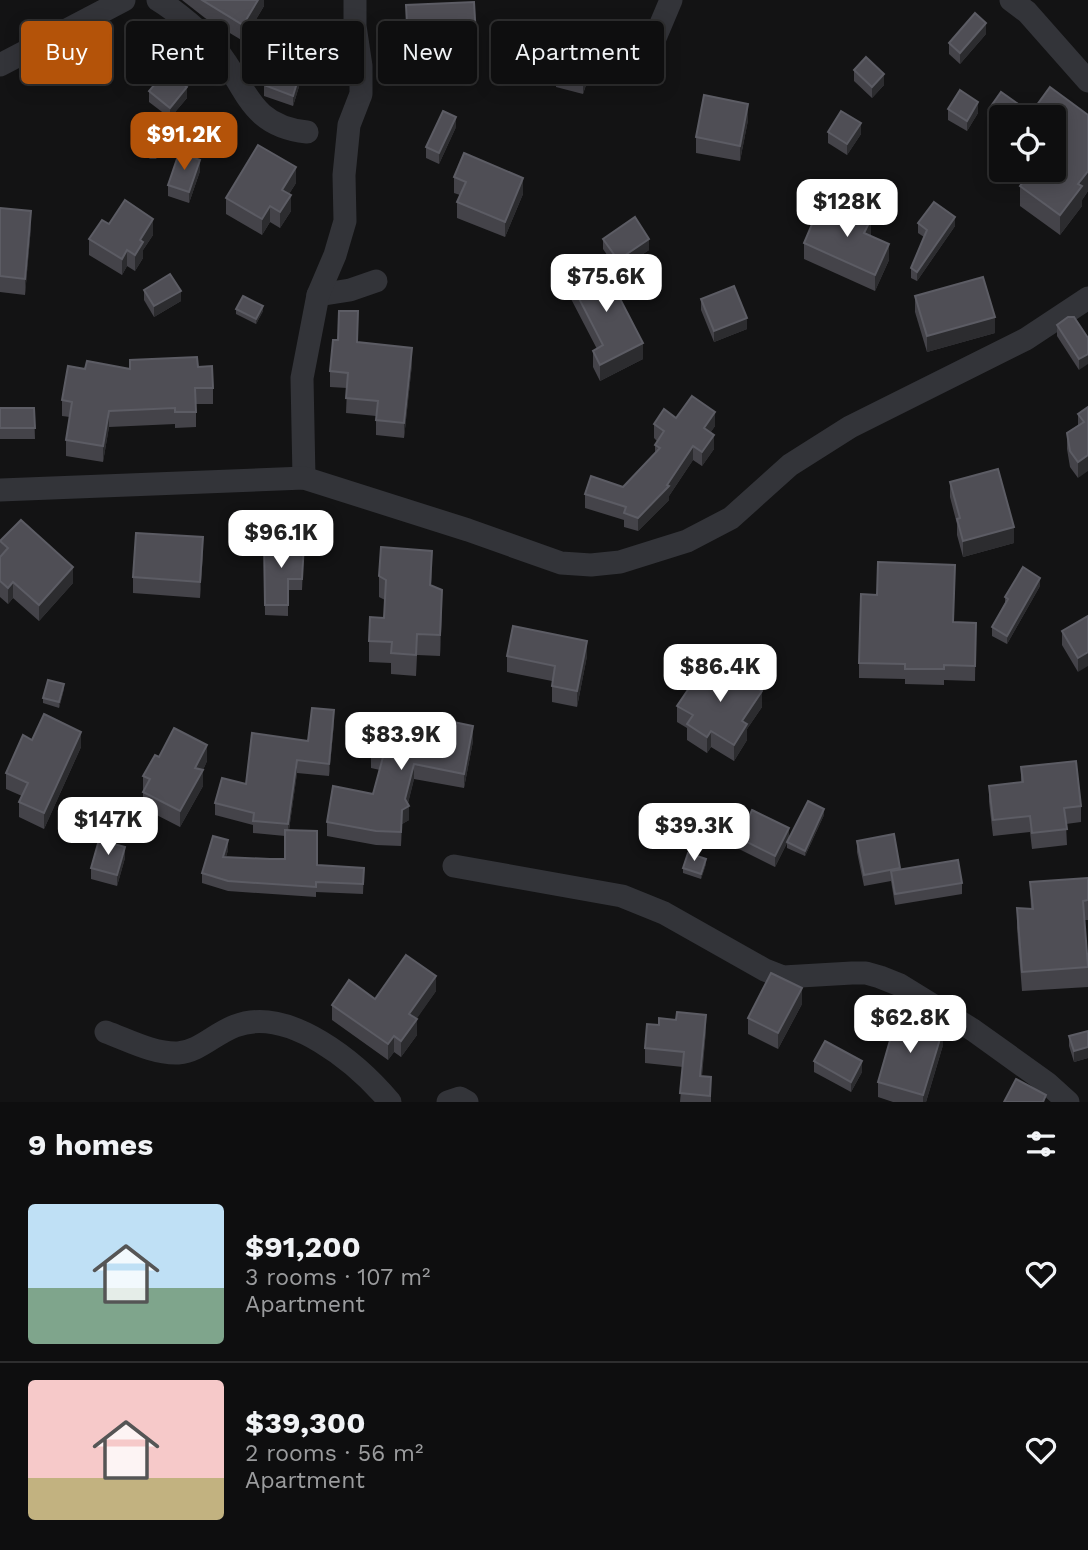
<!DOCTYPE html>
<html lang="en">
<head>
<meta charset="utf-8">
<style>
	:root { --surface:#0e0e0f; --page:#171718; --text:#f1f3f6; --muted:#9b9c9e; --line:#2e2e2f; --accent:#b45309 }
	body { margin:0; font-family:"Work Sans",sans-serif; background:var(--page); color:var(--text); height:100vh; display:flex; flex-direction:column; font-size:26px; white-space:nowrap }
	* { box-sizing:border-box; margin:0 }
	p { font-size:23px; color:var(--muted) }
	.icon { flex:none; width:38px; height:38px; fill:none; stroke:currentColor; stroke-width:2; stroke-linecap:round; stroke-linejoin:round }
	.map { position:relative; height:1102px; overflow:hidden }
	.side { display:flex; flex-direction:column; background:var(--surface); flex:1 }
	.side>* { flex:none }
	.top-card { position:absolute; left:21px; top:21px; width:700px; height:63px; display:flex; gap:14px }
	.buttons { position:absolute; left:989px; top:105px; display:grid; gap:14px }
	.buttons a { display:grid; place-items:center; width:77px; height:77px; border-radius:7px; background:var(--surface); box-shadow:0 4px 18px #0003,0 0 0 2px var(--line); font-size:35px }
	.price { position:absolute; translate:-50% -60px; padding:0 16px; border-radius:14px; background:#fff; color:#222; font-size:23px; line-height:46px; filter:drop-shadow(0 2px 4px #0008) }
	.price::after { content:''; position:absolute; left:50%; top:42px; width:21px; height:16px; margin-left:-10px; background:inherit; clip-path:polygon(0 0,100% 0,50% 100%) }
	.price.current { background:var(--accent); color:#fff }
	ul { padding:0; list-style:none }
	li { display:flex; align-items:center; gap:21px; height:175px; padding:0 28px }
	li+li { border-top:2px solid var(--line) }
	li span { display:grid; place-items:center; flex:none; width:196px; height:140px; border-radius:7px; color:#555 }
	li>.icon { margin-inline-start:auto }
	span .icon { width:84px; height:84px; fill:#fffc; stroke-width:1 }
	li b { font-size:30px }
	h2 { display:flex; justify-content:space-between; align-items:center; height:84px; padding:0 28px; font-size:30px }
	.tag { padding:0 24px; border-radius:7px; background:var(--surface); box-shadow:0 4px 18px #0003,0 0 0 2px var(--line); font-size:24px; line-height:63px }
	.tag.current { background:var(--accent); color:#fff }
	.map>svg:first-child { display:block }
	.lines { fill:none; stroke-linecap:round; stroke-linejoin:round }
	.minor { stroke:#333439; stroke-width:23 }
	.wall { fill:#444349 }
	.shaded-wall { fill:#2c2c2f }
	.building { fill:#4f4e55; stroke:#5c5c64; stroke-width:2 }
</style>
</head>
<body>
<div class="map">
<svg width="1088" height="1102" viewBox="0 0 1088 1102">
	<rect width="100%" height="100%" fill="#131314"/>
	<g class="lines">
		<g class="minor">
			<path d="M158,0C176,11 202,33 216,49C247,86 248,126 307,132"/>
			<path d="M1011,0L1027,12L1088,81"/>
			<path d="M655,38L671,0"/>
			<path d="M0,65L124,0"/>
			<path d="M318,295L350,290L376,281"/>
			<path d="M304,478L302,378L318,295L335,255L345,221L344,175L349,125L361,94V66L355,26V0"/>
			<path d="M0,490L304,478L468,530L561,563L591,565L620,562L687,541L731,518L790,465L850,427L1026,339L1088,298"/>
			<path d="M454,866L622,896L664,913L765,970L783,977L852,973H866L880,977L900,985L973,1030L1047,1083L1068,1102"/>
			<path d="M106,1032C128,1040 154,1054 178,1053C200,1051 214,1034 235,1026C289,1005 358,1064 390,1102"/>
			<path d="M448,1102L460,1098L467,1102"/>
		</g>
	</g>
	<g class="wall">
		<path d="M182,0H264V6L243,41L205,18Z"/>
		<path d="M406,5L476,36V51L446,53V63L418,64L417,40H407Z"/>
		<path d="M986,34L960,64L949,54V43Z"/>
		<path d="M306,64L293,106L264,96V85Z"/>
		<path d="M854,70L884,85L872,98L854,81Z"/>
		<path d="M556,76H589L583,94L556,87Z"/>
		<path d="M1050,87L1088,115V191L1082,200V206L1060,235L1020,206V186L1028,175L1021,170H1054V117H1001V137L989,129V109L1001,92L1031,113Z"/>
		<path d="M149,91L187,98L170,118L149,102Z"/>
		<path d="M948,109L978,113L967,131L948,120Z"/>
		<path d="M748,120L740,161L696,153V137Z"/>
		<path d="M456,127L439,164L426,158V147Z"/>
		<path d="M828,132L861,134L847,155L828,143Z"/>
		<path d="M133,137L165,146L156,159H150L133,147Z"/>
		<path d="M200,171L189,203L168,196V185Z"/>
		<path d="M454,177L523,194L505,237L457,218V202L460,195L454,193Z"/>
		<path d="M296,183L289,194L291,211L280,228L270,222L262,235L226,214V198Z"/>
		<path d="M0,208L31,227L25,295L0,292Z"/>
		<path d="M918,223L955,226L917,281L911,278V268L924,237L918,233Z"/>
		<path d="M109,224L153,235L143,250V258L135,271L127,266L122,275L89,255V239Z"/>
		<path d="M871,234V236L889,260L875,291L804,259V243Z"/>
		<path d="M603,239L649,250L618,271L603,249Z"/>
		<path d="M570,281L643,359L600,381L593,367V351L597,349L570,297Z"/>
		<path d="M144,290L181,301L154,317L144,300Z"/>
		<path d="M915,296L995,333L927,352L915,312Z"/>
		<path d="M701,299L747,329L714,342L701,310Z"/>
		<path d="M236,309L263,311L256,324L236,314Z"/>
		<path d="M1057,325L1088,338L1079,370L1057,336Z"/>
		<path d="M357,342L412,364L404,438L376,435V416L346,413L347,388L330,387V371Z"/>
		<path d="M198,367L213,388V404H196V427L175,428V424L109,427L103,462L66,456V440L70,417L62,416V400L85,369Z"/>
		<path d="M1088,407L1078,478L1070,467L1067,449V433L1078,425V414Z"/>
		<path d="M0,408H34L35,439H0Z"/>
		<path d="M676,418L715,426L710,433L714,449L702,466L693,460L669,496V500L638,531L624,527V520L585,508V494L623,487L655,454V445L657,441L654,438V424Z"/>
		<path d="M950,482L1014,543L963,557L957,535V524L950,497Z"/>
		<path d="M0,541L73,583L39,621L13,598L8,604L0,597Z"/>
		<path d="M264,542L304,543L302,590H288V616L265,615Z"/>
		<path d="M203,553L200,598L133,593V577Z"/>
		<path d="M432,572L431,585L442,611L440,656L417,655L416,676L391,674V663L369,662V641L384,618L385,600L379,597V576Z"/>
		<path d="M955,581L953,622L976,623L975,681L944,680V685L905,684V679L859,678V663L877,595Z"/>
		<path d="M1040,586L1007,644L992,636V627L1005,603V597Z"/>
		<path d="M1088,616L1078,672L1062,645V631Z"/>
		<path d="M507,656H587L577,707L552,702V681L507,672Z"/>
		<path d="M64,689L59,708L43,703V698Z"/>
		<path d="M677,706L762,707L747,729V740L734,761L711,747L707,753L687,740V728L677,722Z"/>
		<path d="M334,723L329,776L297,773L289,830L317,865L364,868L363,894L316,892V897L228,891L202,883V873L228,850L226,857L270,859H285V836L253,833V825L215,815V803L246,784Z"/>
		<path d="M389,733L473,741L464,788L414,779L408,803L409,820L402,824L401,846L376,845L327,836V822L373,794L380,770L371,768V754Z"/>
		<path d="M32,740L81,747L44,829L19,817V802L22,796L6,789V773Z"/>
		<path d="M159,757L207,761L203,770V786L180,827L143,808V776Z"/>
		<path d="M1021,767L1081,806V822L1066,824L1067,845L1032,849L1030,832L993,836L989,802V786L1021,782Z"/>
		<path d="M824,815L805,856L787,848V843L775,867L739,849V838L789,839Z"/>
		<path d="M894,834L900,870L962,883V894L895,905L891,881L864,886L857,852V841Z"/>
		<path d="M125,858L117,886L91,879V868Z"/>
		<path d="M706,864L701,879L683,873V868Z"/>
		<path d="M1088,878V920H1084L1088,967V987L1022,991L1017,928V908L1031,909L1030,882Z"/>
		<path d="M436,991L416,1019L417,1035L401,1057L394,1052L388,1060L332,1020V1005Z"/>
		<path d="M802,1004L778,1049L748,1034V1018Z"/>
		<path d="M706,1030L702,1076L711,1092V1102H680L683,1067L645,1063V1048Z"/>
		<path d="M1088,1031V1058L1074,1062L1069,1046V1036Z"/>
		<path d="M943,1045L926,1102H893L878,1097V1082Z"/>
		<path d="M814,1061L862,1072L851,1092L814,1072Z"/>
	</g>
	<g class="shaded-wall">
		<path d="M258,0H264V6L243,41V25Z"/>
		<path d="M986,23V34L960,64V53Z"/>
		<path d="M306,53V64L293,106V96Z"/>
		<path d="M589,65V76L583,94V84Z"/>
		<path d="M884,74V85L872,98V87Z"/>
		<path d="M187,87V98L170,118V108Z"/>
		<path d="M978,102V113L967,131V121Z"/>
		<path d="M748,104V120L740,161V146Z"/>
		<path d="M456,117V127L439,164V153Z"/>
		<path d="M861,123V134L847,155V144Z"/>
		<path d="M165,135V146L156,159V148Z"/>
		<path d="M200,160V171L189,203V192Z"/>
		<path d="M296,167V183L282,205V190Z"/>
		<path d="M1088,171V191L1082,200V206L1060,235V215L1078,184Z"/>
		<path d="M523,178V194L505,237V222Z"/>
		<path d="M291,195V211L280,228V212Z"/>
		<path d="M270,206V222L262,235V219Z"/>
		<path d="M31,211V227L25,295V279Z"/>
		<path d="M955,217V226L917,281V272Z"/>
		<path d="M153,219V235L143,250V258L135,271V255L140,240Z"/>
		<path d="M871,219V234L864,249V233Z"/>
		<path d="M649,239V250L618,271V260Z"/>
		<path d="M889,244V260L875,291V275Z"/>
		<path d="M127,250V266L122,275V259Z"/>
		<path d="M181,291V301L154,317V306Z"/>
		<path d="M263,306V311L256,324V319Z"/>
		<path d="M995,317V333L927,352V336Z"/>
		<path d="M747,318V329L714,342V331Z"/>
		<path d="M643,343V359L600,381V365Z"/>
		<path d="M412,348V364L404,438V423Z"/>
		<path d="M1088,354V364L1079,370V359Z"/>
		<path d="M109,411V427L103,462V446Z"/>
		<path d="M715,412V426L704,442V428Z"/>
		<path d="M714,435V449L702,466V452Z"/>
		<path d="M693,446V460L669,496V500L638,531V518L667,485Z"/>
		<path d="M1088,455V471L1078,478V462Z"/>
		<path d="M1014,527V543L963,557V541Z"/>
		<path d="M203,537V553L200,598V582Z"/>
		<path d="M432,551V572L430,606V585Z"/>
		<path d="M73,567V583L39,621V605Z"/>
		<path d="M1040,578V586L1007,644V636Z"/>
		<path d="M13,582V598L8,604V588Z"/>
		<path d="M442,590V611L440,656V635Z"/>
		<path d="M587,641V656L577,707V691Z"/>
		<path d="M1088,652V666L1078,672V658Z"/>
		<path d="M64,684V689L59,708V702Z"/>
		<path d="M762,691V707L747,729V740L734,761V745L742,721Z"/>
		<path d="M334,710V723L329,776V764Z"/>
		<path d="M473,726V741L464,788V774Z"/>
		<path d="M711,731V747L707,753V737Z"/>
		<path d="M81,732V747L44,829V813Z"/>
		<path d="M207,745V761L203,770V786L180,827V811L195,768Z"/>
		<path d="M297,760V773L288,837V824Z"/>
		<path d="M414,764V779L407,807L409,806V820L402,824L401,846L402,810Z"/>
		<path d="M824,809V815L805,856V851Z"/>
		<path d="M789,828V839L775,867V856Z"/>
		<path d="M228,840V850L223,867V857Z"/>
		<path d="M125,847V858L117,886V875Z"/>
		<path d="M706,859V864L701,879V874Z"/>
		<path d="M436,976V991L409,1030V1014Z"/>
		<path d="M802,988V1004L778,1049V1033Z"/>
		<path d="M706,1015V1030L700,1091V1076Z"/>
		<path d="M417,1019V1035L401,1057V1041Z"/>
		<path d="M943,1029V1045L926,1102H923V1095Z"/>
		<path d="M394,1036V1052L388,1060V1044Z"/>
		<path d="M1088,1047V1058L1074,1062V1051Z"/>
		<path d="M862,1061V1072L851,1092V1082Z"/>
	</g>
	<g class="building">
		<path d="M202,0H258L243,25Z"/>
		<path d="M474,2L476,36L445,37L446,47L418,48L417,24H407L406,5Z"/>
		<path d="M975,13L986,23L960,53L949,43Z"/>
		<path d="M287,41L306,53L293,96L264,85L270,68Z"/>
		<path d="M866,57L884,74L872,87L854,70Z"/>
		<path d="M562,58L589,65L583,84L556,76Z"/>
		<path d="M166,71L187,87L170,108L149,91Z"/>
		<path d="M1050,87L1088,115V171L1078,184L1082,186L1060,215L1020,186L1032,170H1054V117H1001L989,109L1001,92L1031,113Z"/>
		<path d="M960,90L978,102L967,121L948,109Z"/>
		<path d="M704,95L748,104L740,146L696,137Z"/>
		<path d="M443,111L456,117L439,153L426,147Z"/>
		<path d="M841,111L861,123L847,144L828,132Z"/>
		<path d="M145,121L165,135L156,148H150L133,137Z"/>
		<path d="M258,145L296,167L282,190L291,195L280,212L270,206L262,219L226,198Z"/>
		<path d="M179,153L200,160L189,192L168,185Z"/>
		<path d="M464,153L523,178L505,222L457,202L466,182L454,177Z"/>
		<path d="M125,200L153,219L140,240L143,242L135,255L127,250L122,259L89,239L102,220L109,224Z"/>
		<path d="M934,202L955,217L917,272L911,268L927,230L918,223Z"/>
		<path d="M843,206L871,219L864,233L889,244L875,275L804,243L818,210L837,219Z"/>
		<path d="M0,208L31,211L25,279L0,276Z"/>
		<path d="M635,217L649,239L618,260L603,239Z"/>
		<path d="M602,264L643,343L600,365L593,351L603,345L570,281Z"/>
		<path d="M170,274L181,291L154,306L144,290Z"/>
		<path d="M983,277L995,317L927,336L915,296Z"/>
		<path d="M734,286L747,318L714,331L701,299Z"/>
		<path d="M243,296L263,306L256,319L236,309Z"/>
		<path d="M339,311H358L357,342L412,348L404,423L376,420L378,401L346,398L348,373L330,371L333,340H338Z"/>
		<path d="M1068,317H1074L1088,338V354L1079,359L1057,325Z"/>
		<path d="M197,357L198,367L212,366L213,388H195L196,412H175V408L109,411L103,446L66,440L72,402L62,400L68,366L85,369L87,361L130,369V360Z"/>
		<path d="M692,396L715,412L704,428L714,435L702,452L693,446L667,485L669,486L638,518L624,513L626,507L585,494L591,476L623,487L660,448L655,445L664,431L654,424L664,409L676,418Z"/>
		<path d="M1088,407V455L1078,462L1070,451L1067,433L1084,422L1078,414Z"/>
		<path d="M0,408H34L35,428H0Z"/>
		<path d="M998,469L1014,527L963,541L957,519L960,518L950,482Z"/>
		<path d="M21,520L73,567L39,605L13,582L8,588L0,581V557L8,548L0,541Z"/>
		<path d="M136,533L203,537L200,582L133,577Z"/>
		<path d="M264,542L304,543L302,579H288V605H265Z"/>
		<path d="M381,547L432,551L430,585L442,590L440,635L417,634L416,655L391,653L392,642L369,641L370,617L384,618L386,580L379,576Z"/>
		<path d="M878,562L955,565L953,622L976,623L975,666L944,665V669H905V664L859,663L861,594L877,595Z"/>
		<path d="M1023,567L1040,578L1007,636L992,627L1008,599L1005,597Z"/>
		<path d="M1088,616V652L1078,658L1062,631Z"/>
		<path d="M513,626L587,641L577,691L552,686L555,666L507,656Z"/>
		<path d="M722,665L762,691L742,721L747,724L734,745L711,731L707,737L687,724L693,715L677,706L702,669L715,677Z"/>
		<path d="M48,680L64,684L59,702L43,698Z"/>
		<path d="M312,708L334,710L329,764L297,760L288,824L253,821L254,813L215,803L222,778L246,784L252,733L308,741Z"/>
		<path d="M44,714L81,732L44,813L19,802L28,783L6,773L23,735L32,740Z"/>
		<path d="M393,717L432,728L434,718L473,726L464,774L414,764L405,799L409,806L402,810L401,832L376,831L327,822L333,786L373,794L383,757L371,754L378,730L389,733Z"/>
		<path d="M174,728L207,745L195,768L203,770L180,811L143,792L150,779L143,776L155,755L159,757Z"/>
		<path d="M1076,761L1081,806L1064,808L1067,829L1032,833L1030,816L993,820L989,786L1023,782L1021,767Z"/>
		<path d="M808,801L824,809L805,851L787,842Z"/>
		<path d="M752,810L789,828L775,856L739,838Z"/>
		<path d="M285,830L317,831V865L364,868L363,884L316,882V887L228,881L202,873L213,836L228,840L223,857L270,859H285Z"/>
		<path d="M894,834L900,868L864,875L857,841Z"/>
		<path d="M99,840L125,847L117,875L91,868Z"/>
		<path d="M688,853L706,859L701,874L683,868Z"/>
		<path d="M958,860L962,883L895,894L891,871Z"/>
		<path d="M1088,878V900L1083,901L1088,967L1022,972L1017,908L1033,909L1030,882Z"/>
		<path d="M406,955L436,976L409,1014L417,1019L401,1041L394,1036L388,1044L332,1005L349,980L375,999Z"/>
		<path d="M771,973L802,988L778,1033L748,1018Z"/>
		<path d="M677,1012L706,1015L700,1076L711,1077L710,1096L680,1093L684,1052L645,1048L647,1024L659,1025V1018L676,1020Z"/>
		<path d="M897,1016L943,1029L923,1095L878,1082Z"/>
		<path d="M1088,1031V1047L1074,1051L1069,1036Z"/>
		<path d="M825,1041L862,1061L851,1082L814,1061Z"/>
		<path d="M1016,1079L1046,1095L1043,1102H1004Z"/>
	</g>
</svg>
<div class="buttons">
<a><svg class="icon" aria-label="locate" viewBox="0 0 24 24"><circle cx="12" cy="12" r="6"/><path d="M12 2v4M12 18v4M2 12h4M18 12h4"/></svg></a>
</div>
<b class="price current" style="left:184px;top:172px">$91.2K</b>
<b class="price" style="left:847px;top:239px">$128K</b>
<b class="price" style="left:606px;top:314px">$75.6K</b>
<b class="price" style="left:281px;top:570px">$96.1K</b>
<b class="price" style="left:720px;top:704px">$86.4K</b>
<b class="price" style="left:401px;top:772px">$83.9K</b>
<b class="price" style="left:108px;top:857px">$147K</b>
<b class="price" style="left:694px;top:863px">$39.3K</b>
<b class="price" style="left:910px;top:1055px">$62.8K</b>
<div class="top-card">
<a class="tag current">Buy</a>
<a class="tag">Rent</a>
<a class="tag">Filters</a>
<a class="tag">New</a>
<a class="tag">Apartment</a>
</div>
</div>
<section class="side">
<h2>9 homes<svg class="icon" aria-label="filters" viewBox="0 0 24 24"><path d="M4 7h16M4 17h16"/><circle cx="9" cy="7" r="2"/><circle cx="15" cy="17" r="2"/></svg></h2>
<ul>
<li><span style="background:linear-gradient(#bfe0f5 60%,#7fa58c 0)"><svg class="icon" aria-label="home" viewBox="0 0 24 24"><path d="M3 11l9-7 9 7M6 9v11h12V9"/></svg></span><div><b>$91,200</b><p>3 rooms · 107 m²</p><p>Apartment</p></div><svg class="icon" aria-label="heart" viewBox="0 0 24 24"><path d="M12 20l-8-8c-3-5 5-10 8-4 3-6 11-1 8 4z"/></svg></li>
<li><span style="background:linear-gradient(#f6c9c9 70%,#c2b280 0)"><svg class="icon" aria-label="home" viewBox="0 0 24 24"><path d="M3 11l9-7 9 7M6 9v11h12V9"/></svg></span><div><b>$39,300</b><p>2 rooms · 56 m²</p><p>Apartment</p></div><svg class="icon" aria-label="heart" viewBox="0 0 24 24"><path d="M12 20l-8-8c-3-5 5-10 8-4 3-6 11-1 8 4z"/></svg></li>
</ul>
</section>
</body>
</html>
